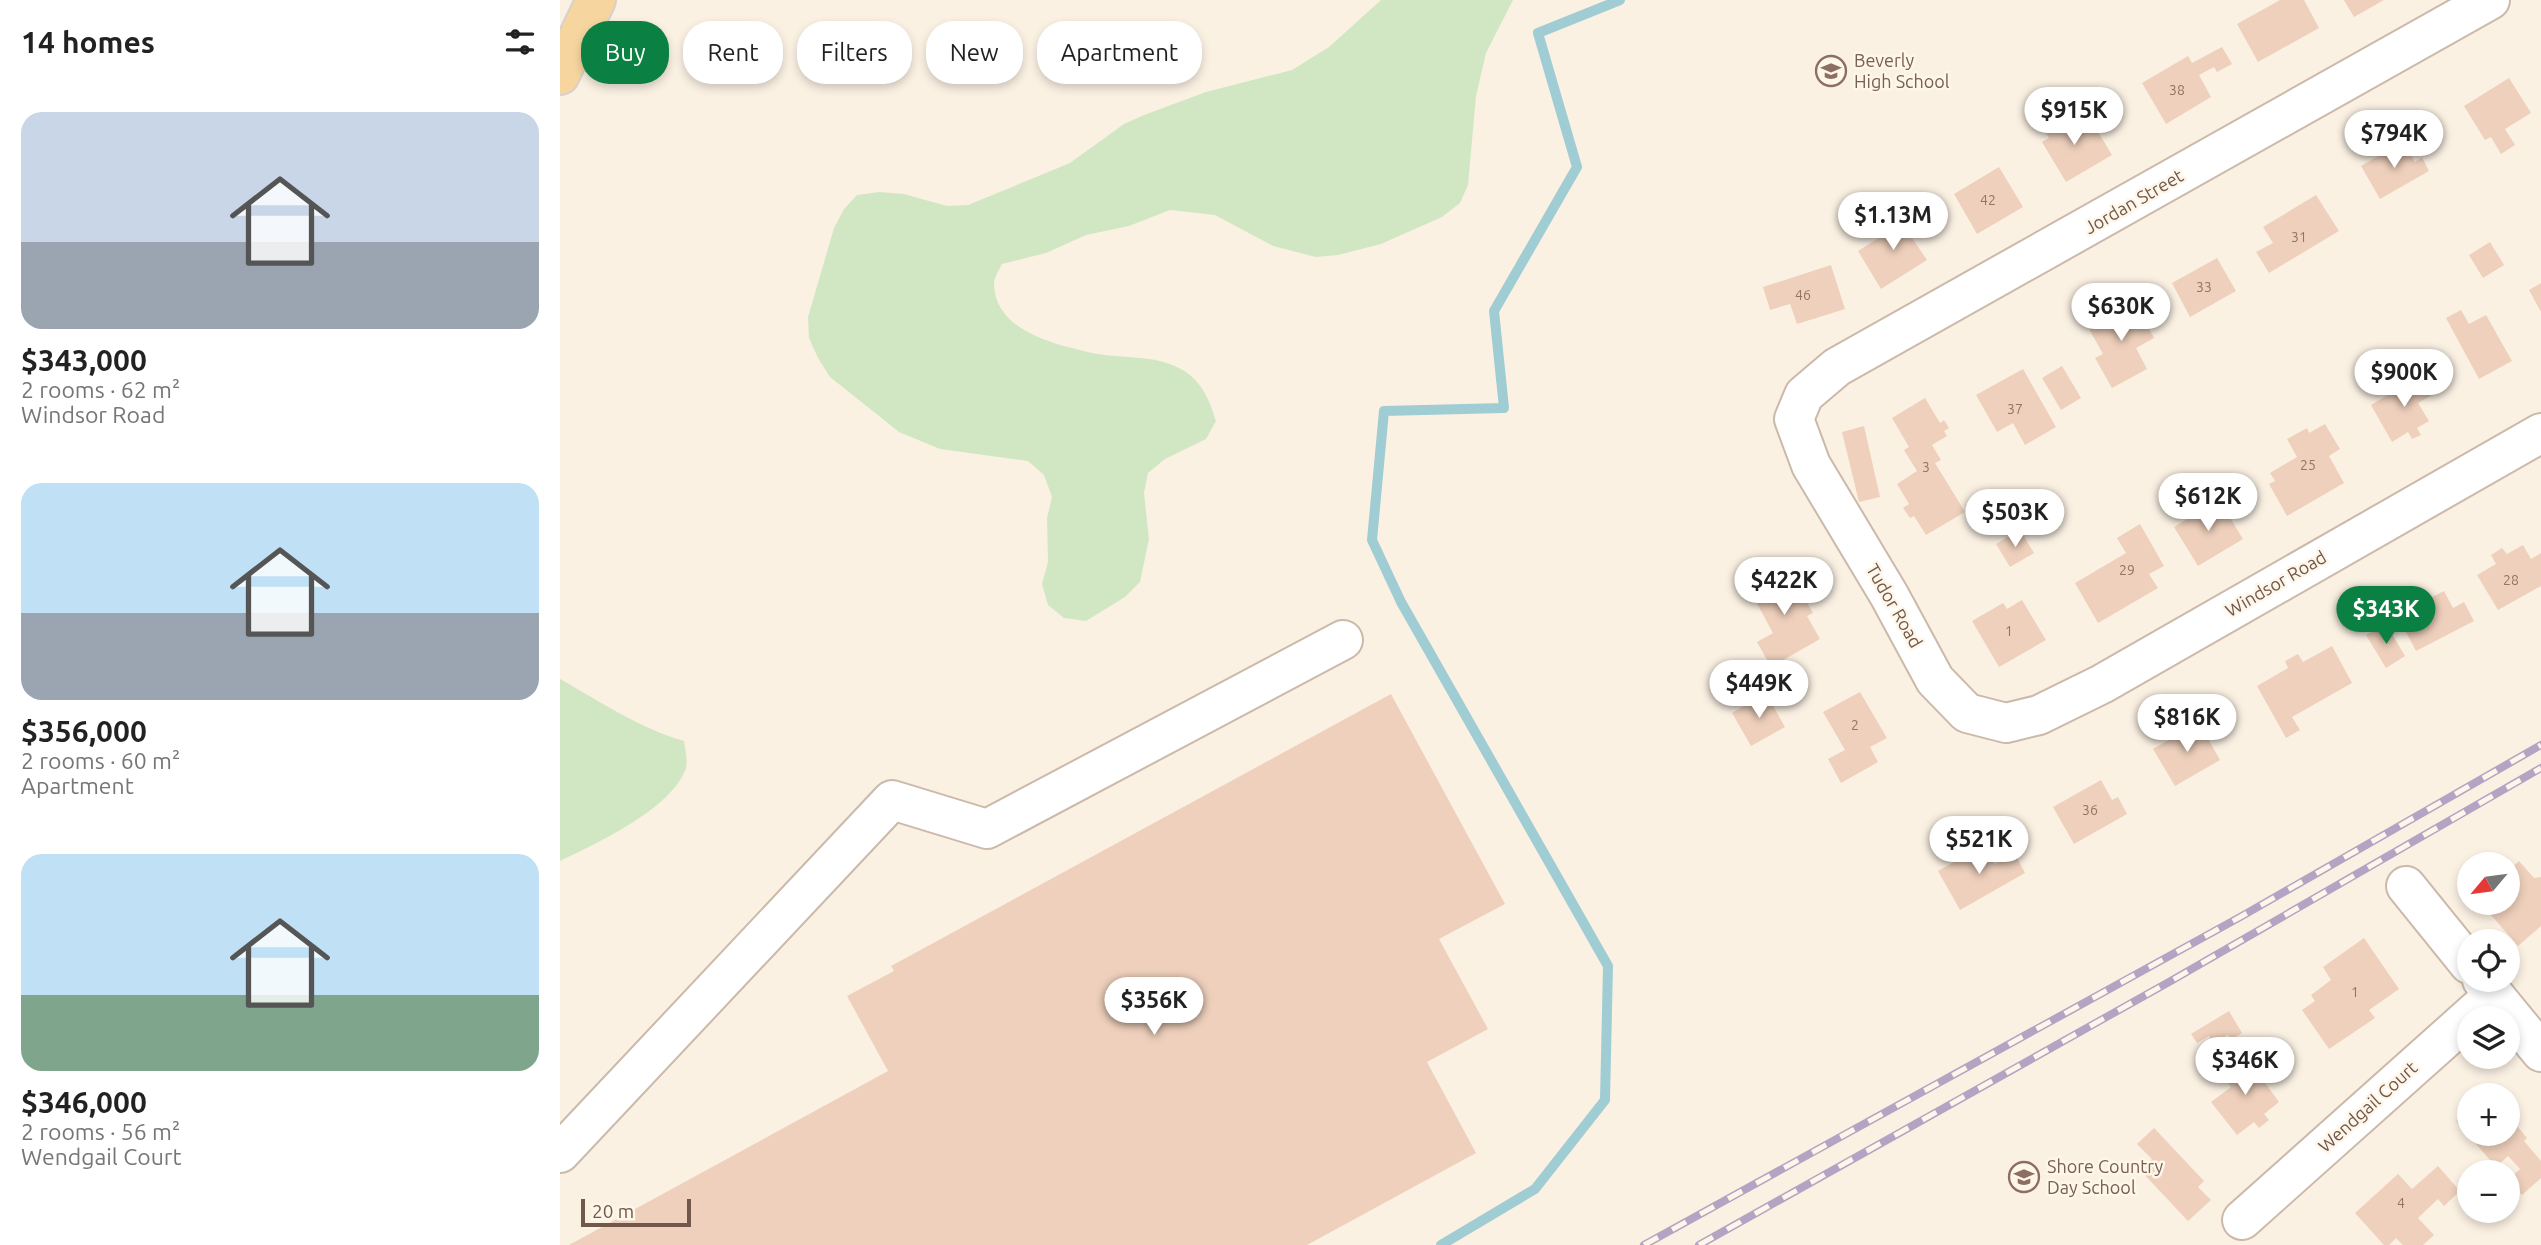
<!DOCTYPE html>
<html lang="en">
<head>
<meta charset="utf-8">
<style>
	:root { --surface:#fff; --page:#f2f2f2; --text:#222; --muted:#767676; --accent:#0b8043 }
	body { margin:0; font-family:Ubuntu,sans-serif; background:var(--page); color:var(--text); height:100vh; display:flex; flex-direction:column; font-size:26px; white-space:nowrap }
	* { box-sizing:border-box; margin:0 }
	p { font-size:23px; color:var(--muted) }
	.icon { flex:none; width:38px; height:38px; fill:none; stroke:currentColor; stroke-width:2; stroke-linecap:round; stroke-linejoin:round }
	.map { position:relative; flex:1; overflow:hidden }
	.panel { display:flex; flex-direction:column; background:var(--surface); width:560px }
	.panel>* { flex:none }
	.guide { position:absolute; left:21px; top:21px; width:665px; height:63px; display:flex; gap:14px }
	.needle { width:46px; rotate:241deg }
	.controls { position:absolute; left:1897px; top:852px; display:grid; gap:14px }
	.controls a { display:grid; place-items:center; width:63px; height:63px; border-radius:50%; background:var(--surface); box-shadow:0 4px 10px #0003; font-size:35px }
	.scale { position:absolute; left:21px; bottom:18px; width:110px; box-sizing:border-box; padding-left:7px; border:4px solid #71584b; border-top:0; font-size:19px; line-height:24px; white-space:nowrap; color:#71584b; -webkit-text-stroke:5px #fef6e9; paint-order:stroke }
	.price { position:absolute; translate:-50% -60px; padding:0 16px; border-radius:24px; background:#fff; color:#222; font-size:23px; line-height:46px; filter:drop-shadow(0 2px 4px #0008) }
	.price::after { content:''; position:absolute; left:50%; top:42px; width:21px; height:16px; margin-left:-10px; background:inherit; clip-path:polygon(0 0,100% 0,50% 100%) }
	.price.active { background:var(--accent); color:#fff }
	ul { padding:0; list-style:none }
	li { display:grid; align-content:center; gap:14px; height:371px; padding:0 21px }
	li span { display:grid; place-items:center; height:217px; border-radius:21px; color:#555 }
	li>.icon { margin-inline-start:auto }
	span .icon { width:126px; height:126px; fill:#fffc; stroke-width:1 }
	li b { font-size:30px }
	h2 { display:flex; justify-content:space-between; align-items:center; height:84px; padding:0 21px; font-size:30px }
	.pill { padding:0 24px; border-radius:28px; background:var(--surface); box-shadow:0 4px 10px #0003; font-size:24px; line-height:63px }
	.pill.active { background:var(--accent); color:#fff }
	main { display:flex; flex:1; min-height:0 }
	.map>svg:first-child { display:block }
	.green { fill:#d1e7c3 }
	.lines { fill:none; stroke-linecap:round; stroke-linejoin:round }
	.stream { stroke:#a0ccd4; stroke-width:10 }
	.building { fill:#eed0bc }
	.minor-casing { stroke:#cbb9aa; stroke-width:42 }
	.major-casing { stroke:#d7d0cd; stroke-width:42 }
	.minor { stroke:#fff; stroke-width:38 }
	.major { stroke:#f6d59f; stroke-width:38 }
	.rail-casing { stroke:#b4a3c3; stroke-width:8 }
	.rail { stroke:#fef6e9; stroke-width:5; stroke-dasharray:16; stroke-linecap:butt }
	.labels { text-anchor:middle; stroke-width:5; stroke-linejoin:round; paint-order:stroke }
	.number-label { font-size:14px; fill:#907667 }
	.education-label { font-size:18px; fill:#785e54; stroke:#fef6e9; text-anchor:start }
	.street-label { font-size:18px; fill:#71584b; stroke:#fef6e9 }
</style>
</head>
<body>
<main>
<section class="panel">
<h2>14 homes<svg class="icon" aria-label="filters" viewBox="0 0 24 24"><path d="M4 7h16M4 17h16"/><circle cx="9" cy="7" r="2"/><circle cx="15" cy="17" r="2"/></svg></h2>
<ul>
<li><span style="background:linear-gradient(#c9d6e8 60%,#9aa5b1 0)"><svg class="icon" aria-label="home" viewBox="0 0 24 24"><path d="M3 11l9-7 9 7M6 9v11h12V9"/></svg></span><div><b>$343,000</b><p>2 rooms · 62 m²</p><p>Windsor Road</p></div></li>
<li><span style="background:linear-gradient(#bfe0f5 60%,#9aa5b1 0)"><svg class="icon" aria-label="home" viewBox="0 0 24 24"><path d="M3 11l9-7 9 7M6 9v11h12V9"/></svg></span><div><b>$356,000</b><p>2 rooms · 60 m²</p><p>Apartment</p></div></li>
<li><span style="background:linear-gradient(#bfe0f5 65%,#7fa58c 0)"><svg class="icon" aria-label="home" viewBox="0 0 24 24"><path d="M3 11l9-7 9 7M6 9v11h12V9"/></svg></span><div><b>$346,000</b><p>2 rooms · 56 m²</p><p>Wendgail Court</p></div></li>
</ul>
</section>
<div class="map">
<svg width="1981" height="1245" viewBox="0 0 1981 1245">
	<rect width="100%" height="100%" fill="#fbf1e3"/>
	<g class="green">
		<path d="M821,0H953L926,53L916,96L908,185L900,203L882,217L821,244L778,255L756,257L713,246L655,215L610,210L569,226L526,235L486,253L442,264C439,270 434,278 434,284C435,331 494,344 532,353C561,359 594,354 621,369C642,381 649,399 656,421L646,439L605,459L588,473L584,493L589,539L580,582L565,597L526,621L504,618L488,605L482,584L488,562L487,518L492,497L484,475L468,461L380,449L339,432L270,377L258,358L249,338L248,317L274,228L284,209L297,195L319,192L344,194L387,206L408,205L510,163L564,124L584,115L646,92L732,70L769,47Z"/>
		<path d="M0,679C41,702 79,728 124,741C125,748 128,761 126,768C112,809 37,843 0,861Z"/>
	</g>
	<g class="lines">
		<path class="stream" d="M881,1245L975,1189L1045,1100L1048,966L841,602L812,540L824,411L944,408L934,311L1017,167L978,33L1060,0"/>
	</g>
	<g class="building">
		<path d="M1720,0H1744L1759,28L1698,62L1677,24Z"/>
		<path d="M1784,0H1824L1794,17Z"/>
		<path d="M1662,47L1672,64L1657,72L1654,67L1639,75L1651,97L1606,124L1582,83L1628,56L1632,63Z"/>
		<path d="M1949,78L1971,113L1945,129L1955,145L1941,154L1931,137L1925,140L1904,106Z"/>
		<path d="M1496,115L1506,131L1529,117L1552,155L1506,182L1482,142L1489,138L1480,124Z"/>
		<path d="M1843,142L1855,162L1862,157L1869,171L1820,199L1801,166Z"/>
		<path d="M1439,167L1463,207L1417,234L1394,194Z"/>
		<path d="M1756,195L1779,231L1709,273L1696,252L1713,243L1703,227Z"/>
		<path d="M1347,206L1356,222L1346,229L1367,260L1321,289L1298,251L1339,225L1332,215Z"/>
		<path d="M1930,242L1944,265L1923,278L1909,255Z"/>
		<path d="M1657,258L1676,291L1630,317L1612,283Z"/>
		<path d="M1271,265L1285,309L1237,324L1230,304L1210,310L1203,287Z"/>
		<path d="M1981,283V312L1969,290Z"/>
		<path d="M1574,302L1594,338L1576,348L1587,369L1552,388L1535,358L1543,354L1529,329L1546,320L1541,312L1553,306L1556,312Z"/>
		<path d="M1901,310L1909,324L1926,315L1952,361L1919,379L1886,318Z"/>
		<path d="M1502,366L1521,398L1501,410L1482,378Z"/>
		<path d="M1463,369L1496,427L1465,445L1453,423L1437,432L1416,395Z"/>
		<path d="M1862,375L1874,394L1858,403L1869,421L1857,428L1861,435L1852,439L1848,432L1832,442L1811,405Z"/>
		<path d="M1365,398L1380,423L1384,420L1389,428L1384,431L1387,436L1372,445L1381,460L1375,463L1405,512L1366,535L1354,516L1350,518L1343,508L1349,504L1337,484L1357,471L1344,450L1349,447L1332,418Z"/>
		<path d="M1765,424L1780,449L1769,456L1784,483L1727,516L1709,484L1715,481L1710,473L1737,457L1727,439L1747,428L1749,433Z"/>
		<path d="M1304,426L1320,497L1299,502L1282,432Z"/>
		<path d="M1659,500L1683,539L1638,566L1614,527Z"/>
		<path d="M1580,524L1604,566L1589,574L1598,588L1538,623L1515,583L1566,553L1557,538Z"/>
		<path d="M1460,530L1474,553L1450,567L1436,544Z"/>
		<path d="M1963,545L1971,559L1981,553V586L1938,610L1917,575L1936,564L1931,555L1942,548L1947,554Z"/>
		<path d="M1227,567L1253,613L1247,616L1260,639L1211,667L1197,642L1213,633L1189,589Z"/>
		<path d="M1884,591L1893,608L1904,602L1914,621L1856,651L1837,615Z"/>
		<path d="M1462,600L1486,640L1439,667L1412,621L1443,603L1447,609Z"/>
		<path d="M1826,624L1845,656L1826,668L1806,635Z"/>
		<path d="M1772,646L1792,683L1732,717L1740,730L1726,738L1697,686L1728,668L1725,661L1738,654L1743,662Z"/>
		<path d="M1300,692L1327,738L1310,747L1318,762L1281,783L1268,759L1285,750L1263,712Z"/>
		<path d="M1206,693L1225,727L1191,746L1172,713Z"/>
		<path d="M831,694L945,904L879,939L928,1029L867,1062L916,1153L747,1245H9L328,1071L287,996L334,971L331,966Z"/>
		<path d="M1639,723L1660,760L1615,786L1593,749Z"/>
		<path d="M1541,780L1552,800L1558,797L1567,814L1514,844L1493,807Z"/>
		<path d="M1424,845L1435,864L1454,852L1465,873L1400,910L1378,871Z"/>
		<path d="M1959,861L1974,878L1981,877V926L1958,946L1931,915L1944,903H1948V871Z"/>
		<path d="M1804,938L1839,989L1809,1010L1815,1018L1769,1049L1742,1010L1755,1001L1751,995L1771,980L1763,967Z"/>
		<path d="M1669,1011L1682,1033L1671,1040L1668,1035L1654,1043L1649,1036L1637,1043L1631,1034Z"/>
		<path d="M1690,1055L1704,1073L1700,1076L1719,1102L1704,1114L1709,1120L1699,1128L1694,1122L1677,1135L1651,1102L1671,1087L1662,1076Z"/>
		<path d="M1934,1087L1942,1096H1924Z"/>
		<path d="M1909,1109V1134H1948V1115L1967,1138L1964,1141L1981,1161V1178L1962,1195L1948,1180L1960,1169L1948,1156L1936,1167L1896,1121Z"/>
		<path d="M1594,1128L1644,1181L1638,1187L1651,1200L1628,1221L1580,1170L1592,1159L1577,1144Z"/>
		<path d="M1878,1166L1900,1191L1884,1206L1878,1199L1858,1218L1874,1235L1863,1245H1843L1836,1238L1829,1245H1824L1795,1213L1838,1174L1852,1189Z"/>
	</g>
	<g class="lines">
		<g class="minor-casing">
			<g id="minor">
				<path d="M1930,0L1277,367L1244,395L1234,419L1251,465L1329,595L1375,680L1407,713L1446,723L1479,715L1542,684L1981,433"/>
				<path d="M1846,886L1909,964"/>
				<path d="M1922,980L1981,1052"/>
				<path d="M0,1153L332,800L427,829L783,640"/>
				<path d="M1682,1220L1934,995"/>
			</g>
		</g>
		<g class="major-casing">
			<path id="major" d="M0,75L36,0"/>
		</g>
		<use href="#minor" class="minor"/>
		<use href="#major" class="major"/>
		<g class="rail-casing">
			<g id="rail">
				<path d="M1084,1245L1682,916L1981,745"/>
				<path d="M1139,1245L1609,982L1981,768"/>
			</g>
		</g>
		<use href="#rail" class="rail"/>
	</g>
	<defs>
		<g id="school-ring" transform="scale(1.575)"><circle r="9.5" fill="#fef6e9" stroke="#8d6e63" stroke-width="1.5"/><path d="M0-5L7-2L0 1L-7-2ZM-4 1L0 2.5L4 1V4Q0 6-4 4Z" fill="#8d6e63"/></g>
	</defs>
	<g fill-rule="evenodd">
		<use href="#school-ring" x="1271" y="71"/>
		<use href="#school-ring" x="1464" y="1177"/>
	</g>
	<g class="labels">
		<g class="number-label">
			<text x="1617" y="95">38</text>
			<text x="1428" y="205">42</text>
			<text x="1739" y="242">31</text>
			<text x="1644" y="292">33</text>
			<text x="1243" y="300">46</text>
			<text x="1455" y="414">37</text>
			<text x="1748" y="470">25</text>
			<text x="1366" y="472">3</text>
			<text x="1567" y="575">29</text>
			<text x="1951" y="585">28</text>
			<text x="1449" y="636">1</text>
			<text x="1295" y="730">2</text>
			<text x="1530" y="815">36</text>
			<text x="1795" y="997">1</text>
			<text x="1841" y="1208">4</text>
		</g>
		<g class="education-label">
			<text x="1294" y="67">Beverly<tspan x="1294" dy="21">High School</tspan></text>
			<text x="1487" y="1173">Shore Country<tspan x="1487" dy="21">Day School</tspan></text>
		</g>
		<g class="street-label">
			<text transform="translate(1574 202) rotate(-30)" y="6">Jordan Street</text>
			<text transform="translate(1716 584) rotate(-30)" y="6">Windsor Road</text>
			<text transform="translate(1334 606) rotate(60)" y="6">Tudor Road</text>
			<text transform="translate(1808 1107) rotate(-42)" y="6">Wendgail Court</text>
		</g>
	</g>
</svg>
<div class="controls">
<a><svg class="needle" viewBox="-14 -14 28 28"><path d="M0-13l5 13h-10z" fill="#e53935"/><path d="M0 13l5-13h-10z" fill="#767676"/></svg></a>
<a><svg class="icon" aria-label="locate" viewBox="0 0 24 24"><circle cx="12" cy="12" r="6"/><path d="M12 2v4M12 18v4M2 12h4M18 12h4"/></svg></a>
<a><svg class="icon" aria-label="layers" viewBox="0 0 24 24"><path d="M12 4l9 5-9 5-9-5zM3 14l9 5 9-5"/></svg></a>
<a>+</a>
<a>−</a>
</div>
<div class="scale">20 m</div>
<b class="price" style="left:1514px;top:147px">$915K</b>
<b class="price" style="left:1834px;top:170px">$794K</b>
<b class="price" style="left:1333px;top:252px">$1.13M</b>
<b class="price" style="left:1561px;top:343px">$630K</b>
<b class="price" style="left:1844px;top:409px">$900K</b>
<b class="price" style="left:1648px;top:533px">$612K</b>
<b class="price" style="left:1455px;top:549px">$503K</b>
<b class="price" style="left:1224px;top:617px">$422K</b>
<b class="price active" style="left:1826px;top:646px">$343K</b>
<b class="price" style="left:1199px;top:720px">$449K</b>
<b class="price" style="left:1627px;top:754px">$816K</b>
<b class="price" style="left:1419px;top:876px">$521K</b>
<b class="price" style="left:594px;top:1037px">$356K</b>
<b class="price" style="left:1685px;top:1097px">$346K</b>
<div class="guide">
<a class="pill active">Buy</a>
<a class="pill">Rent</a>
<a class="pill">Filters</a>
<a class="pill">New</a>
<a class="pill">Apartment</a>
</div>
</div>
</main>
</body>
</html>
